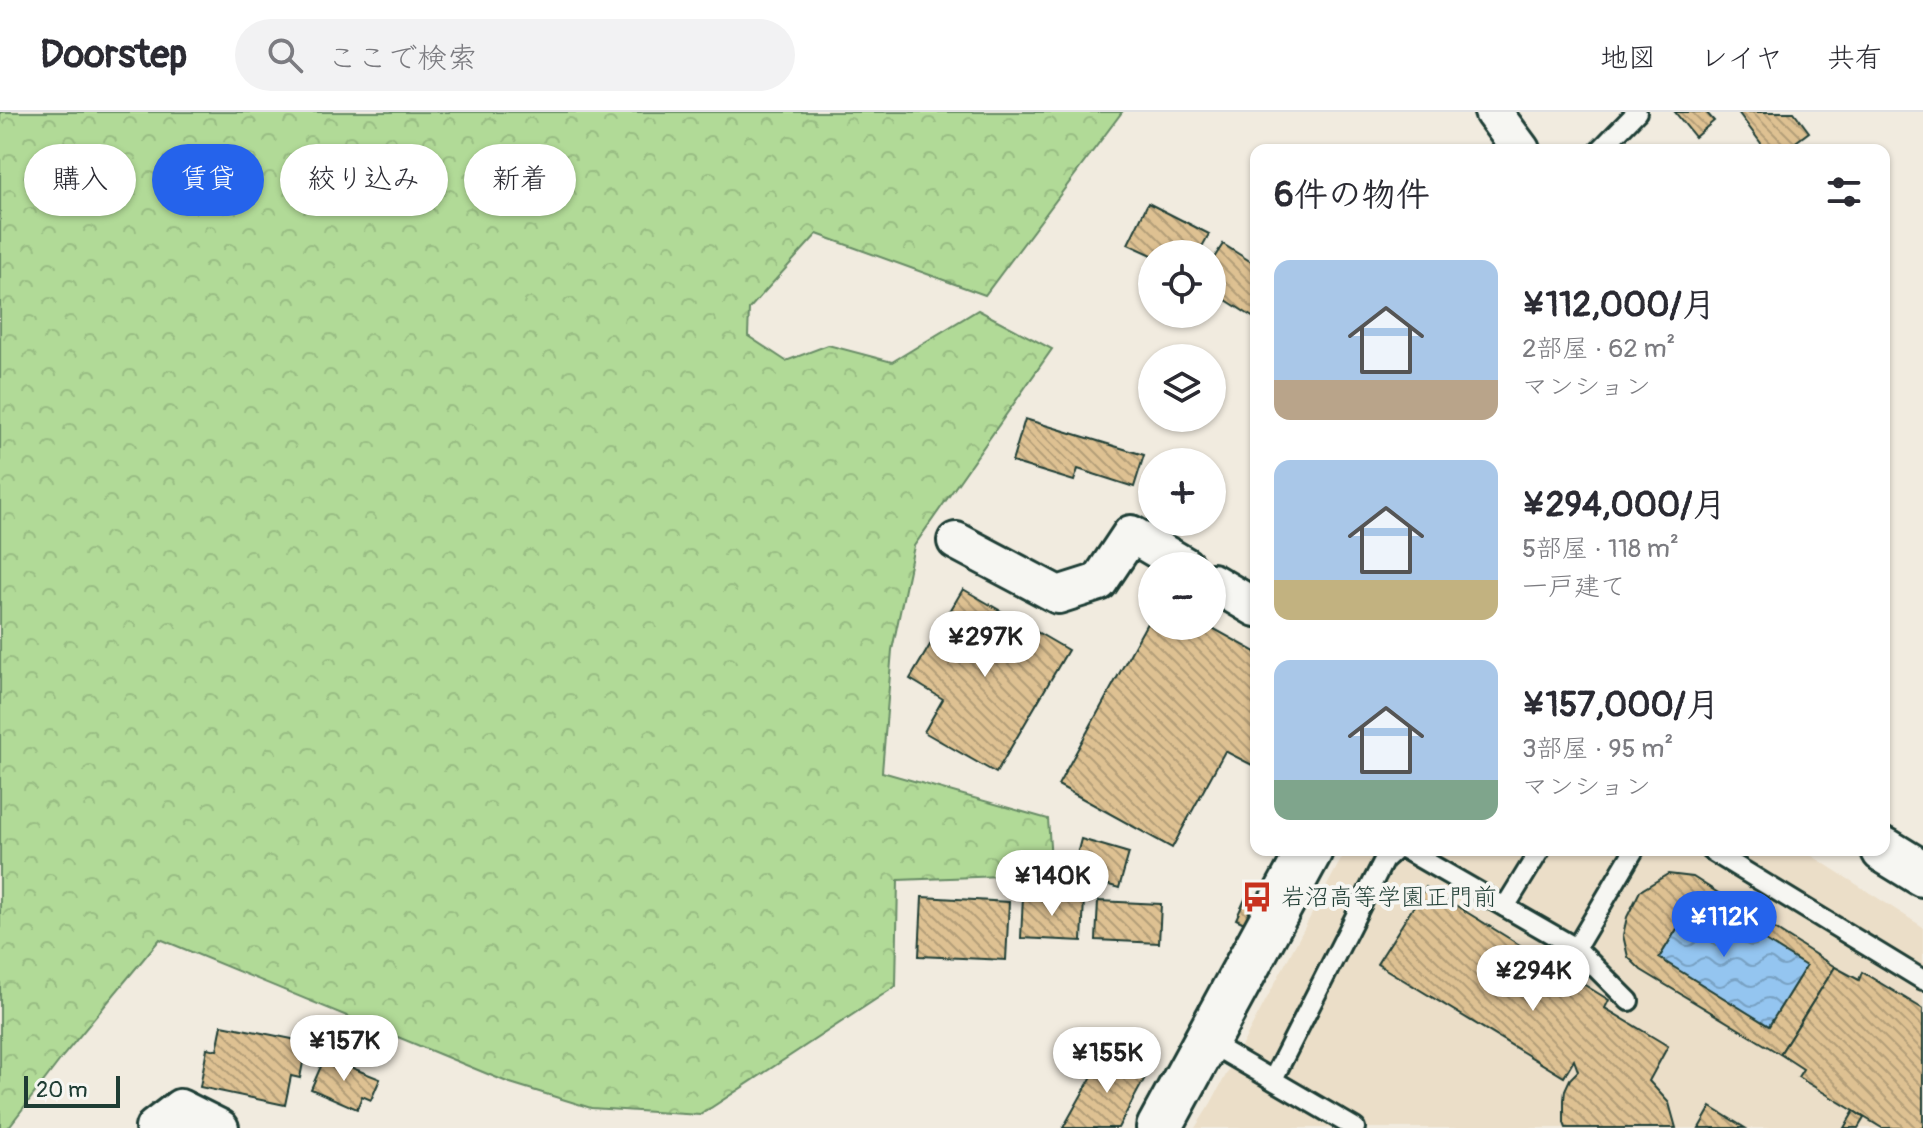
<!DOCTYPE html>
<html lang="ja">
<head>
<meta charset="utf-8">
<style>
	:root { --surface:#fff; --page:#f2f2f3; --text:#2b2b33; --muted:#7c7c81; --line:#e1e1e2; --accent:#2563eb }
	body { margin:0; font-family:Pangolin,"Klee One",sans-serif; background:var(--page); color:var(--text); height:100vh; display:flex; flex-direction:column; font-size:30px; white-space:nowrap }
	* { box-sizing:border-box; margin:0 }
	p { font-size:26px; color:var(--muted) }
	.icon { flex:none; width:44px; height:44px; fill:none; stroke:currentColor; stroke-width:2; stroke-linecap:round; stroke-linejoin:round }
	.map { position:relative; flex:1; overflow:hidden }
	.panel { position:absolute; left:1250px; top:32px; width:640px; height:712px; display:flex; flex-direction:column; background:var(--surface); border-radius:16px; box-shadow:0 2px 6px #0004 }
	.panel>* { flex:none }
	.guide { position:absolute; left:24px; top:32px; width:760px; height:72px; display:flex; gap:16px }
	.tools { position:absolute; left:1138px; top:128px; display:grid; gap:16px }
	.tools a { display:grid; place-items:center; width:88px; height:88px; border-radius:50%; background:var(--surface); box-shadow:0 2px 6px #0004; font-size:40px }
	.scale { position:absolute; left:24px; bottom:20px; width:96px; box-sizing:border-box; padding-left:8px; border:4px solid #1f3d34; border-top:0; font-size:22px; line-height:28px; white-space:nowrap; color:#1f3d34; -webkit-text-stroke:6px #f6f6f2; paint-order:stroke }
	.price { position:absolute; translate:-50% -68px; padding:0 18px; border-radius:28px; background:#fff; color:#222; font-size:26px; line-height:52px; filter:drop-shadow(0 2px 4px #0008) }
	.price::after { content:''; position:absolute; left:50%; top:48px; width:24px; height:18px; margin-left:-12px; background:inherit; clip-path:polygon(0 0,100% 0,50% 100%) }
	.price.current { background:var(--accent); color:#fff }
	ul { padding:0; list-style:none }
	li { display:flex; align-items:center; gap:24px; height:200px; padding:0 24px }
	li span { display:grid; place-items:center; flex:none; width:224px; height:160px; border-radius:16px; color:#555 }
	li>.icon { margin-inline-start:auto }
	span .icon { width:96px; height:96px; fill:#fffc; stroke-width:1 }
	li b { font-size:34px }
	h2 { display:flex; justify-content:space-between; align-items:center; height:96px; padding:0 24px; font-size:34px }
	.tag { padding:0 28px; border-radius:36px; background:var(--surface); box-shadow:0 2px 6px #0004; font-size:28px; line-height:72px }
	.tag.current { background:var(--accent); color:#fff }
	header { display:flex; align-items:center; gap:48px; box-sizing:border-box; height:112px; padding:0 40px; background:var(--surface); border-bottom:2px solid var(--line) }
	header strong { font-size:38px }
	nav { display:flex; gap:44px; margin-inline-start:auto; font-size:28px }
	.search { width:560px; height:72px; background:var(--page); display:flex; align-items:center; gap:20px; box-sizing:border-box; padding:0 28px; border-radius:44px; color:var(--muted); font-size:30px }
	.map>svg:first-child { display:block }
	.built { fill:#ebdec8 }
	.forest { fill:url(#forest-crowns); stroke:#688c66; stroke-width:2 }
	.water { fill:url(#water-waves); stroke:#658fa5; stroke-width:2 }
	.building { fill:url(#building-back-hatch); stroke:#1f3d34; stroke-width:2; fill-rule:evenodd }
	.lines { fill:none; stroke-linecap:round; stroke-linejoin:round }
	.service-casing { stroke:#1f3d34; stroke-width:24 }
	.minor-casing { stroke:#1f3d34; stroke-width:42 }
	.tertiary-casing { stroke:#1f3d34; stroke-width:50 }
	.service { stroke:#f6f6f2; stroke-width:18 }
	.minor { stroke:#f6f6f2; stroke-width:36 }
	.tertiary { stroke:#f6f6f2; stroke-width:44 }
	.labels { text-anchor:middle; stroke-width:8; stroke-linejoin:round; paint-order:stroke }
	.poi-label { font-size:24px; fill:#1f3d34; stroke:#f6f6f2; text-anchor:start }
</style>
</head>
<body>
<header>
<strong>Doorstep</strong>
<div class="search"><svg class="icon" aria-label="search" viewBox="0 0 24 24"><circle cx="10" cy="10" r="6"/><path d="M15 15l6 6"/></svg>ここで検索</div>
<nav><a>地図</a><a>レイヤ</a><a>共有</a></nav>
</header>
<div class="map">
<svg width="1923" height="1016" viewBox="0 0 1923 1016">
	<defs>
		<pattern id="forest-crowns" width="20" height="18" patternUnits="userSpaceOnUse" patternTransform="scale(2)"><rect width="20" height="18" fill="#b1da97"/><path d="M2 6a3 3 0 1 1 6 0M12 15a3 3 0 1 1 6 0" fill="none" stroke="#98bc83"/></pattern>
		<pattern id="water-waves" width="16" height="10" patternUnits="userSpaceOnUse" patternTransform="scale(2)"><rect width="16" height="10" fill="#94c5f0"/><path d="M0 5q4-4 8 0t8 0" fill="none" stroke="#78a1c3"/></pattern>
		<pattern id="building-back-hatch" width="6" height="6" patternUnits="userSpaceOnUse" patternTransform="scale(2)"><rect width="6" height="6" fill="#dec192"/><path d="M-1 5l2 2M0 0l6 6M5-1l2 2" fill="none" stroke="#b39e78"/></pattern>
	</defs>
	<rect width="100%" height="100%" fill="#f1ebdf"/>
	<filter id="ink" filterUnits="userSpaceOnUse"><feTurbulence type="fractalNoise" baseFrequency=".0125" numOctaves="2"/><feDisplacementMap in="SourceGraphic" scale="16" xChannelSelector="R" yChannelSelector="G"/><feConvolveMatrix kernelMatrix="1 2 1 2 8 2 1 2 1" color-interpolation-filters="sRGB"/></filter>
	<g filter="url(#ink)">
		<path class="built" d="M1346,738H1803L1923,815V1016H1195L1211,991Z"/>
		<path class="forest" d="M0,0H1122L985,183L817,122L749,197L748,224L786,249L828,233L892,250L978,198L1052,237L914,434L892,538L882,660L1048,707L1052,762L898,768L896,874L700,1003L591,996L507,970L160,827L63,944L8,1016H0Z"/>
		<path class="water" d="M1696,786L1806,854L1769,914L1659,846Z"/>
		<g class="building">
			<path d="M1675,0H1706L1714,9L1695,25Z"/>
			<path d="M1738,0H1794L1809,20L1785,38H1766Z"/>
			<path d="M1148,91L1209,122L1198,142L1152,143L1128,132Z"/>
			<path d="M1223,132L1256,153V203L1254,206L1212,179V149Z"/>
			<path d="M1025,307L1144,343L1134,375L1078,357L1074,369L1012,350Z"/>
			<path d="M963,477L1068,538L996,661L924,620L943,587L910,567Z"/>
			<path d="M1152,502V514H1209L1256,540V655L1225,639L1172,736L1058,673Z"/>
			<path d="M1081,727L1129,741L1119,776L1072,762Z"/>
			<path d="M1668,762L1693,765L1835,855L1780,942L1641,858L1628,845L1623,823L1627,805L1640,779ZM1696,786L1806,854L1769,914L1659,846Z"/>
			<path d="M1426,775L1609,888L1605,896L1668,934L1649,969L1669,991L1676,1016H1566L1564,1011V988L1565,978L1570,967L1578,959L1574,948L1564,965L1377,852Z"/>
			<path d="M1023,784L1084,787L1082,829L1021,826Z"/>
			<path d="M922,785L1009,790L1006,848L919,844Z"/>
			<path d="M1246,785L1263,793L1252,815L1236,807Z"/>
			<path d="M1098,789L1161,792L1159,831L1096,828Z"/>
			<path d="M1835,855L1859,868L1862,860L1923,897V1016H1882L1798,965L1803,957L1780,942Z"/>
			<path d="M222,913L307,930L300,966L291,964L285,993L200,975L207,936L217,938Z"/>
			<path d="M1106,939L1147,962L1118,1016H1063Z"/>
			<path d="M325,945L380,967L371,988L362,984L357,997L311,977Z"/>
			<path d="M1711,995L1745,1016H1699Z"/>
			<path d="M1854,999L1864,1006L1858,1016H1844Z"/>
		</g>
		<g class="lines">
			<g class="service-casing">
				<g id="service">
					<path d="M1600,38L1637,0"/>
					<path d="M1406,738L1576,836L1634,738"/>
					<path d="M1710,738L1923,868"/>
					<path d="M1505,795L1540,738"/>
					<path d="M1576,836L1629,889"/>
					<path d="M1206,929L1355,1016"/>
					<path d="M1273,967L1384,748L1395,738"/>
				</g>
			</g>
			<g class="minor-casing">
				<g id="minor">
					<path d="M1493,0L1521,38"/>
					<path d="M956,429L1058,483L1099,470L1131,422L1185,454"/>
					<path d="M1212,470L1256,496"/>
					<path d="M154,1016L180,996L220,1016"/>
				</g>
			</g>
			<g class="tertiary-casing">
				<g id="tertiary">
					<path d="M1884,738L1923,762"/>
					<path d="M1159,1016L1310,738"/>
				</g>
			</g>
			<use href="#service" class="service"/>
			<use href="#minor" class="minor"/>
			<use href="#tertiary" class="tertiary"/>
		</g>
	</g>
	<defs>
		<g id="bus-bare" transform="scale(2.4)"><path d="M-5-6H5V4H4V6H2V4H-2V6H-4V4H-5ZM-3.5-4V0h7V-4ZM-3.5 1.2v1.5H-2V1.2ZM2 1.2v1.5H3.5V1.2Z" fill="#c8321e" stroke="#f6f6f2" stroke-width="2.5" paint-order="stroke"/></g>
	</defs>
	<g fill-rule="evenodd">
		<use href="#bus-bare" x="1257" y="785"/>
	</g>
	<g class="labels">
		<g class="poi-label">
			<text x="1281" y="793">岩沼高等学園正門前</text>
		</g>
	</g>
</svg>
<div class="tools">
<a><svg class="icon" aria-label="locate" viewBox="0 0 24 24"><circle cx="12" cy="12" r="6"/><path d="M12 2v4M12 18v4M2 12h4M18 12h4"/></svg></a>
<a><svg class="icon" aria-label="layers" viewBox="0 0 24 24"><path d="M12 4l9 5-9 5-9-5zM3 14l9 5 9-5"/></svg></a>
<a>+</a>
<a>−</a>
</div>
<div class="scale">20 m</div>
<b class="price" style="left:985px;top:567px">¥297K</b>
<b class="price" style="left:1052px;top:806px">¥140K</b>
<b class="price current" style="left:1724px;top:847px">¥112K</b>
<b class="price" style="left:1533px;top:901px">¥294K</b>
<b class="price" style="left:344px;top:971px">¥157K</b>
<b class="price" style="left:1107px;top:983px">¥155K</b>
<div class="guide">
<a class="tag">購入</a>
<a class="tag current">賃貸</a>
<a class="tag">絞り込み</a>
<a class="tag">新着</a>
</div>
<section class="panel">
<h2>6件の物件<svg class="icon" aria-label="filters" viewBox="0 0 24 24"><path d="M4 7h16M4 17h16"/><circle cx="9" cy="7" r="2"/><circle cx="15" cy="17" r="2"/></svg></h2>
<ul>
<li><span style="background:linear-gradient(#a9c7e8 75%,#b9a48a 0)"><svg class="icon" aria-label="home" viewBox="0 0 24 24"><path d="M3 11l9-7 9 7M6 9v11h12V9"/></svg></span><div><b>¥112,000/月</b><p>2部屋 · 62 m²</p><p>マンション</p></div></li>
<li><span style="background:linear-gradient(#a9c7e8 75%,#c2b280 0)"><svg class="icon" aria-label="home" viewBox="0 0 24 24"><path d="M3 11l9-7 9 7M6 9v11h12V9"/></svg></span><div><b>¥294,000/月</b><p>5部屋 · 118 m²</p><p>一戸建て</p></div></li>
<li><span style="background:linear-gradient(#a9c7e8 75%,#7fa58c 0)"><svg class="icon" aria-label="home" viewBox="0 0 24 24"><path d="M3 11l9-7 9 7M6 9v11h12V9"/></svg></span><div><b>¥157,000/月</b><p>3部屋 · 95 m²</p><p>マンション</p></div></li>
</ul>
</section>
</div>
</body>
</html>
